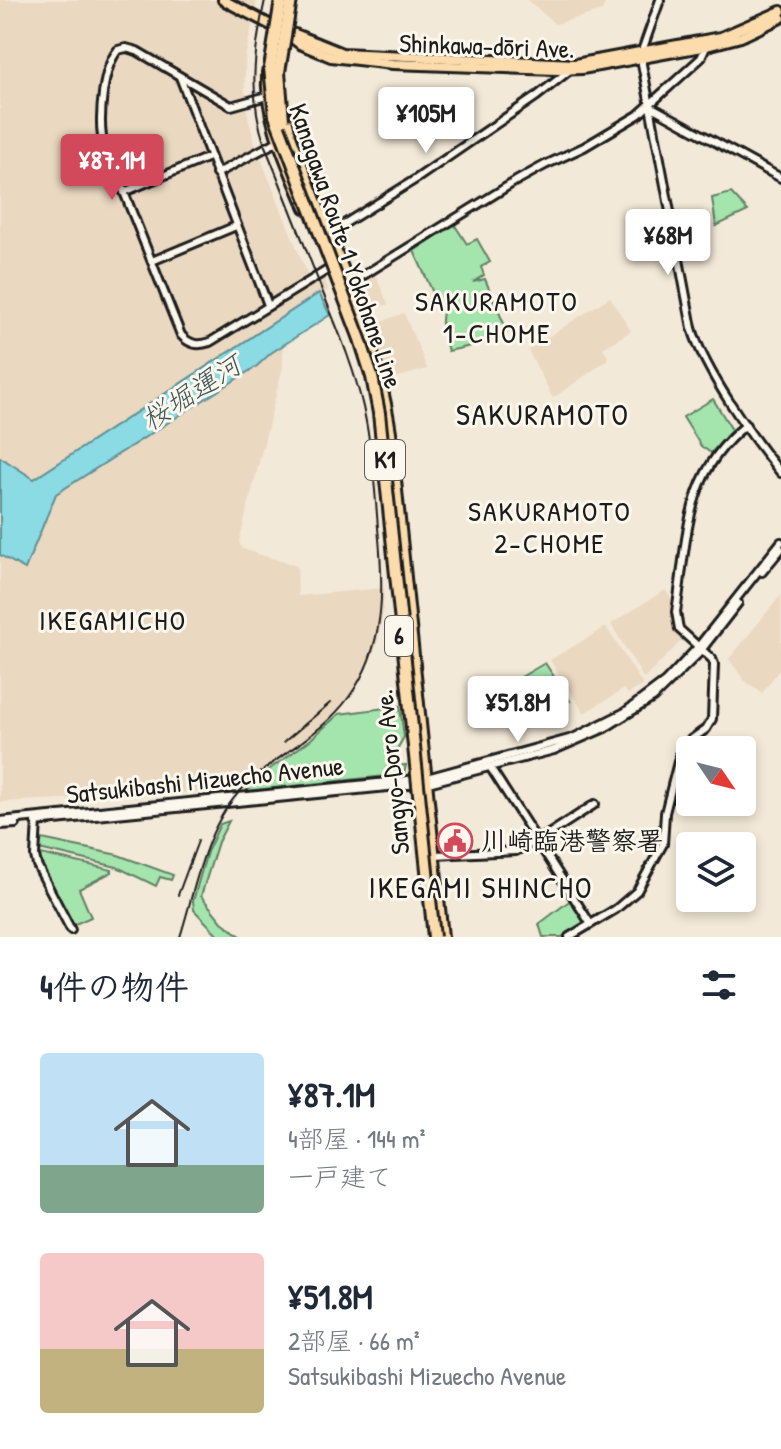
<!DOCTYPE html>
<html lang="ja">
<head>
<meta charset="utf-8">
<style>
	:root { --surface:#fff; --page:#f2f2f3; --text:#1f2937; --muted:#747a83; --accent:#d1495b }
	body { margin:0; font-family:"Patrick Hand","Klee One",sans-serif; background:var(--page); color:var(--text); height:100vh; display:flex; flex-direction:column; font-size:30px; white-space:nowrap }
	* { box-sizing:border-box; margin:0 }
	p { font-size:26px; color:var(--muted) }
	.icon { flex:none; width:44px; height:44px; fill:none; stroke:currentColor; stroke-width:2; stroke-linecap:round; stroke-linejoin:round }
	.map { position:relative; height:937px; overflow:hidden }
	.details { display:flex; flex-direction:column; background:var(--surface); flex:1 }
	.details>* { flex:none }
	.needle { width:52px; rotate:125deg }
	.tools { position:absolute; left:676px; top:736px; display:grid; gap:16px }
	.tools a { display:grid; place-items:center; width:80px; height:80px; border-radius:8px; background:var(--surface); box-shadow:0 4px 12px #0003; font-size:40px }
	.price { position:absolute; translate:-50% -68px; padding:0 18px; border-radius:8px; background:#fff; color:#222; font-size:26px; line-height:52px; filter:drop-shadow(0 2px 4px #0008) }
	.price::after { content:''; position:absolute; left:50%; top:48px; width:24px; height:18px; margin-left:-12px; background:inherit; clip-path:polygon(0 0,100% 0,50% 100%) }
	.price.on { background:var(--accent); color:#fff }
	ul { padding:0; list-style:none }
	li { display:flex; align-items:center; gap:24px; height:200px; padding:0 40px }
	li span { display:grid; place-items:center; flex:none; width:224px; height:160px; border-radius:8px; color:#555 }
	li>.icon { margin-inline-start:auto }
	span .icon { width:96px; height:96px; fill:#fffc; stroke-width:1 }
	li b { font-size:34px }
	h2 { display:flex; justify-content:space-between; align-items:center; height:96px; padding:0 40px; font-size:34px }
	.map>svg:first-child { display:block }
	.built { fill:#ead8c0 }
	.green { fill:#a4e4ad; stroke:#608064; stroke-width:2 }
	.water { fill:#8adbe4; stroke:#5e8f94; stroke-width:2 }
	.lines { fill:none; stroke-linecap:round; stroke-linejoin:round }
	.minor-casing { stroke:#1c1c1c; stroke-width:12 }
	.major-casing { stroke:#1c1c1c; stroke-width:14 }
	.minor { stroke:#fbf7ec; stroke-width:6 }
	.major { stroke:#fcdcac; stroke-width:8 }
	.rail { stroke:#1c1c1c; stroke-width:2 }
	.highway-bridge-casing { stroke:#1c1c1c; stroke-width:16; stroke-linecap:butt }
	.highway-bridge { stroke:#fcdcac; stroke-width:10 }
	.labels { text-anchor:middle; stroke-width:6; stroke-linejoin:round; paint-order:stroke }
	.shield { fill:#fbf7ec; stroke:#5f5e5a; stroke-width:2 }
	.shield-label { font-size:24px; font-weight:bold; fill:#1c1c1c }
	.street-label { font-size:26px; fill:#1c1c1c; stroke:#fbf7ec }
	.poi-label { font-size:26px; font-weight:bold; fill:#1c1c1c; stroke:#fbf7ec; text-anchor:start }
	.neighbourhood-label { font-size:28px; letter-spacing:2px; fill:#1c1c1c; stroke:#fbf7ec }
	.water-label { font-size:28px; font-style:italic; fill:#3d5558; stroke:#fbf7ec }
	.quarter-label { font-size:30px; letter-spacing:2px; fill:#1c1c1c; stroke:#fbf7ec }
</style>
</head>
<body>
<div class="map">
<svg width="781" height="937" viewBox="0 0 781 937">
	<rect width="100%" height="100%" fill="#f3e9d8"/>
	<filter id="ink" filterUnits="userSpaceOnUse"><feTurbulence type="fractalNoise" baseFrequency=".0125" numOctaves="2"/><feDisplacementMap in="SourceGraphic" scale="16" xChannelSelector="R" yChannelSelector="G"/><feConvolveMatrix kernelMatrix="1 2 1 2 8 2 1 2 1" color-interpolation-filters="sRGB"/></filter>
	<g filter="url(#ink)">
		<g class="built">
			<path d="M0,0H257L245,59V89L248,117L255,144L310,281L320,278L325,280L328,290L33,480L0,457Z"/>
			<path d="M528,0H606L602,11L555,24Z"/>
			<path d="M375,274L388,304L367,313L356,287L357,283Z"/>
			<path d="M610,297L631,331L603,348L608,357L606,361L553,398L528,350Z"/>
			<path d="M404,313L415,340L411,342L416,341L427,369L388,380L382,354L371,326Z"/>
			<path d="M283,345V366L239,542L242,549L297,566L298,596L384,588L383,613L377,644L357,687L326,726L264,771L246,787L221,791L0,802V555L26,569L56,494L257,366Z"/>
			<path d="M665,590L673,601L672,626L683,639L644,679L611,624Z"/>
			<path d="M781,595V671L779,670L762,693L744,680L729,659Z"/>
			<path d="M606,627L643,685L628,694L624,689L584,713L550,660Z"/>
		</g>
		<g class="green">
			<path d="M731,193L748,211L716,226L712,198Z"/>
			<path d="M454,224L467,244L477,239L490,262L481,267L484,275L473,282L485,279L507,331L503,339L448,351C442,331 438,318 448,299L439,306L414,251Z"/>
			<path d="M713,399L732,430L711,453L701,446L683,417Z"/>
			<path d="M545,663L570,701L537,712L516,680Z"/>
			<path d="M400,706L404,737L387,767L406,765L404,774L246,791L256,779L310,740L339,714Z"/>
			<path d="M229,821L218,842L201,896L222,922L242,937H220L194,910L193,901L207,852L220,824Z"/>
			<path d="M42,839L118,855L173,875L171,880L160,877L156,886L117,867L39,849Z"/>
			<path d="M41,854L112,870V872L79,889L91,917L71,926L39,861Z"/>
			<path d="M572,899L585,921L562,937H543L539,924Z"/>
		</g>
		<path class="water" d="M319,293L330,315L271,353L257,366L56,494L25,569L0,555V457L34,479Z"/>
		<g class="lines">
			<g class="minor-casing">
				<g id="minor">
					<path d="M660,0L642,51V64L692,328C704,370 753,439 781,473"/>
					<path d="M180,77L268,305"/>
					<path d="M271,95L231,106L137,51L126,48L118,50C103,67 99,115 102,137L181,335C190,345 198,346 210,342L329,269"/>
					<path d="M650,106L781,178"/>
					<path d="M216,174L280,140"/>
					<path d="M124,192L209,157"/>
					<path d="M328,234L416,179L537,96L570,70"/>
					<path d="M152,261L236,226"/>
					<path d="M346,286L516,181L545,165L584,147L638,115L701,58L708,43"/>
					<path d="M762,572L781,549"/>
					<path d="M490,767L590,923"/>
					<path d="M0,821L427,778L573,738L625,712L665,682L698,647L781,542"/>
					<path d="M37,821L35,856L37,865L71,930"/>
					<path d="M35,822L428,783L554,750L605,728L653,698L699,653L738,603"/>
					<path d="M0,825L16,824"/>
					<path d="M435,855L516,851L547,835L595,804"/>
					<path d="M569,937L616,909L637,891L663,844L665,813L682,746L706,729L712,719L714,664L712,659L679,629L676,612C688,539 683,475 746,425"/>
				</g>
			</g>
			<g class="major-casing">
				<g id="major">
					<path d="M223,0L286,33L300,44L331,57L393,64L557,70L582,69L707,46L741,37L781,18"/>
					<path d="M295,34L342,53L575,64L721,37L781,11"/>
					<path d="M267,72C264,119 287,164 305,208"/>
					<path d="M286,114L291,135C326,232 376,330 391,432L443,937"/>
				</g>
			</g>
			<use href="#minor" class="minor"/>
			<use href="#major" class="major"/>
			<g class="rail">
				<path d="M284,742L330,703"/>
				<path d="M178,895L198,841"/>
				<path d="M180,937C196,887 204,827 243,788C277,754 321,736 349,697C386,646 384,588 378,528C375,488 372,447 363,407C354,368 338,330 323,293C304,244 285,195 265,146C248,95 254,51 265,0"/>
			</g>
			<g class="highway-bridge-casing">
				<g id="highway-bridge">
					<path d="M281,0L270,68L275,116L360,339L372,377L379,413L434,937"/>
					<path d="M283,120L279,72L291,0"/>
				</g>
			</g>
			<use href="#highway-bridge" class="highway-bridge"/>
		</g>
	</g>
	<defs>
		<g id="civic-ring" transform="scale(1.8)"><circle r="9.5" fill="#fbf7ec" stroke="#d1495b" stroke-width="1.5"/><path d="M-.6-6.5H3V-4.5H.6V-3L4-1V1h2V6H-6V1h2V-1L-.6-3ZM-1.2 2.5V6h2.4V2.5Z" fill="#d1495b"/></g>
	</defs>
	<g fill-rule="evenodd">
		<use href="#civic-ring" x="455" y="841"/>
	</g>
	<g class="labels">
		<g class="shield">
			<rect x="365" y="440" width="40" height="40" rx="6"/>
			<rect x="385" y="616" width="28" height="40" rx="6"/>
		</g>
		<g class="shield-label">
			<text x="385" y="468">K1</text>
			<text x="399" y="644">6</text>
		</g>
		<g class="street-label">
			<text transform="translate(487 46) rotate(2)" y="9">Shinkawa-dōri Ave.</text>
			<text transform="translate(346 246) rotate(71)" y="9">Kanagawa Route 1 Yokohane Line</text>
			<text transform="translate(392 772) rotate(-96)" y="9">Sangyo-Doro Ave.</text>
			<text transform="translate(205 780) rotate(-6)" y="9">Satsukibashi Mizuecho Avenue</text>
		</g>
		<g class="poi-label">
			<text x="481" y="850">川崎臨港警察署</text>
		</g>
		<g class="neighbourhood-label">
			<text x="497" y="311">SAKURAMOTO<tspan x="497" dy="32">1-CHOME</tspan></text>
			<text x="550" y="521">SAKURAMOTO<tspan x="550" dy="32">2-CHOME</tspan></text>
			<text x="113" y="630">IKEGAMICHO</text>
		</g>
		<g class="water-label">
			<text transform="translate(191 392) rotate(-33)" y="10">桜堀運河</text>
		</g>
		<g class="quarter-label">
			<text x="543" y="425">SAKURAMOTO</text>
			<text x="481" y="898">IKEGAMI SHINCHO</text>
		</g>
	</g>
</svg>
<div class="tools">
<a><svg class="needle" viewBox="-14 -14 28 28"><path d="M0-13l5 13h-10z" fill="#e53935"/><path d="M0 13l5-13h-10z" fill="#747a83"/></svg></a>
<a><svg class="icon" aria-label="layers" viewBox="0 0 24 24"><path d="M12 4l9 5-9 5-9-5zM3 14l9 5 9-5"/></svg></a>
</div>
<b class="price" style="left:426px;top:155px">¥105M</b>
<b class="price on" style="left:112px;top:202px">¥87.1M</b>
<b class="price" style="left:668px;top:277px">¥68M</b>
<b class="price" style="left:518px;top:744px">¥51.8M</b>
</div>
<section class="details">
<h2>4件の物件<svg class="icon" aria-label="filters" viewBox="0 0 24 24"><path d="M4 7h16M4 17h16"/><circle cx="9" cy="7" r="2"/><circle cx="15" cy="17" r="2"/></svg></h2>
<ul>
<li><span style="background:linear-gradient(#bfe0f5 70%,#7fa58c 0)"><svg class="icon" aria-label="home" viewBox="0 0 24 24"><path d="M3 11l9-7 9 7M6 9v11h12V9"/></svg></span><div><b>¥87.1M</b><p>4部屋 · 144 m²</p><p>一戸建て</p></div></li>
<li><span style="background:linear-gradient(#f6c9c9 60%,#c2b280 0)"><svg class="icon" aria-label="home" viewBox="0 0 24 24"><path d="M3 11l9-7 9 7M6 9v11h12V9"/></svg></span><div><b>¥51.8M</b><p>2部屋 · 66 m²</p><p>Satsukibashi Mizuecho Avenue</p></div></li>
</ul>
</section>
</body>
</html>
